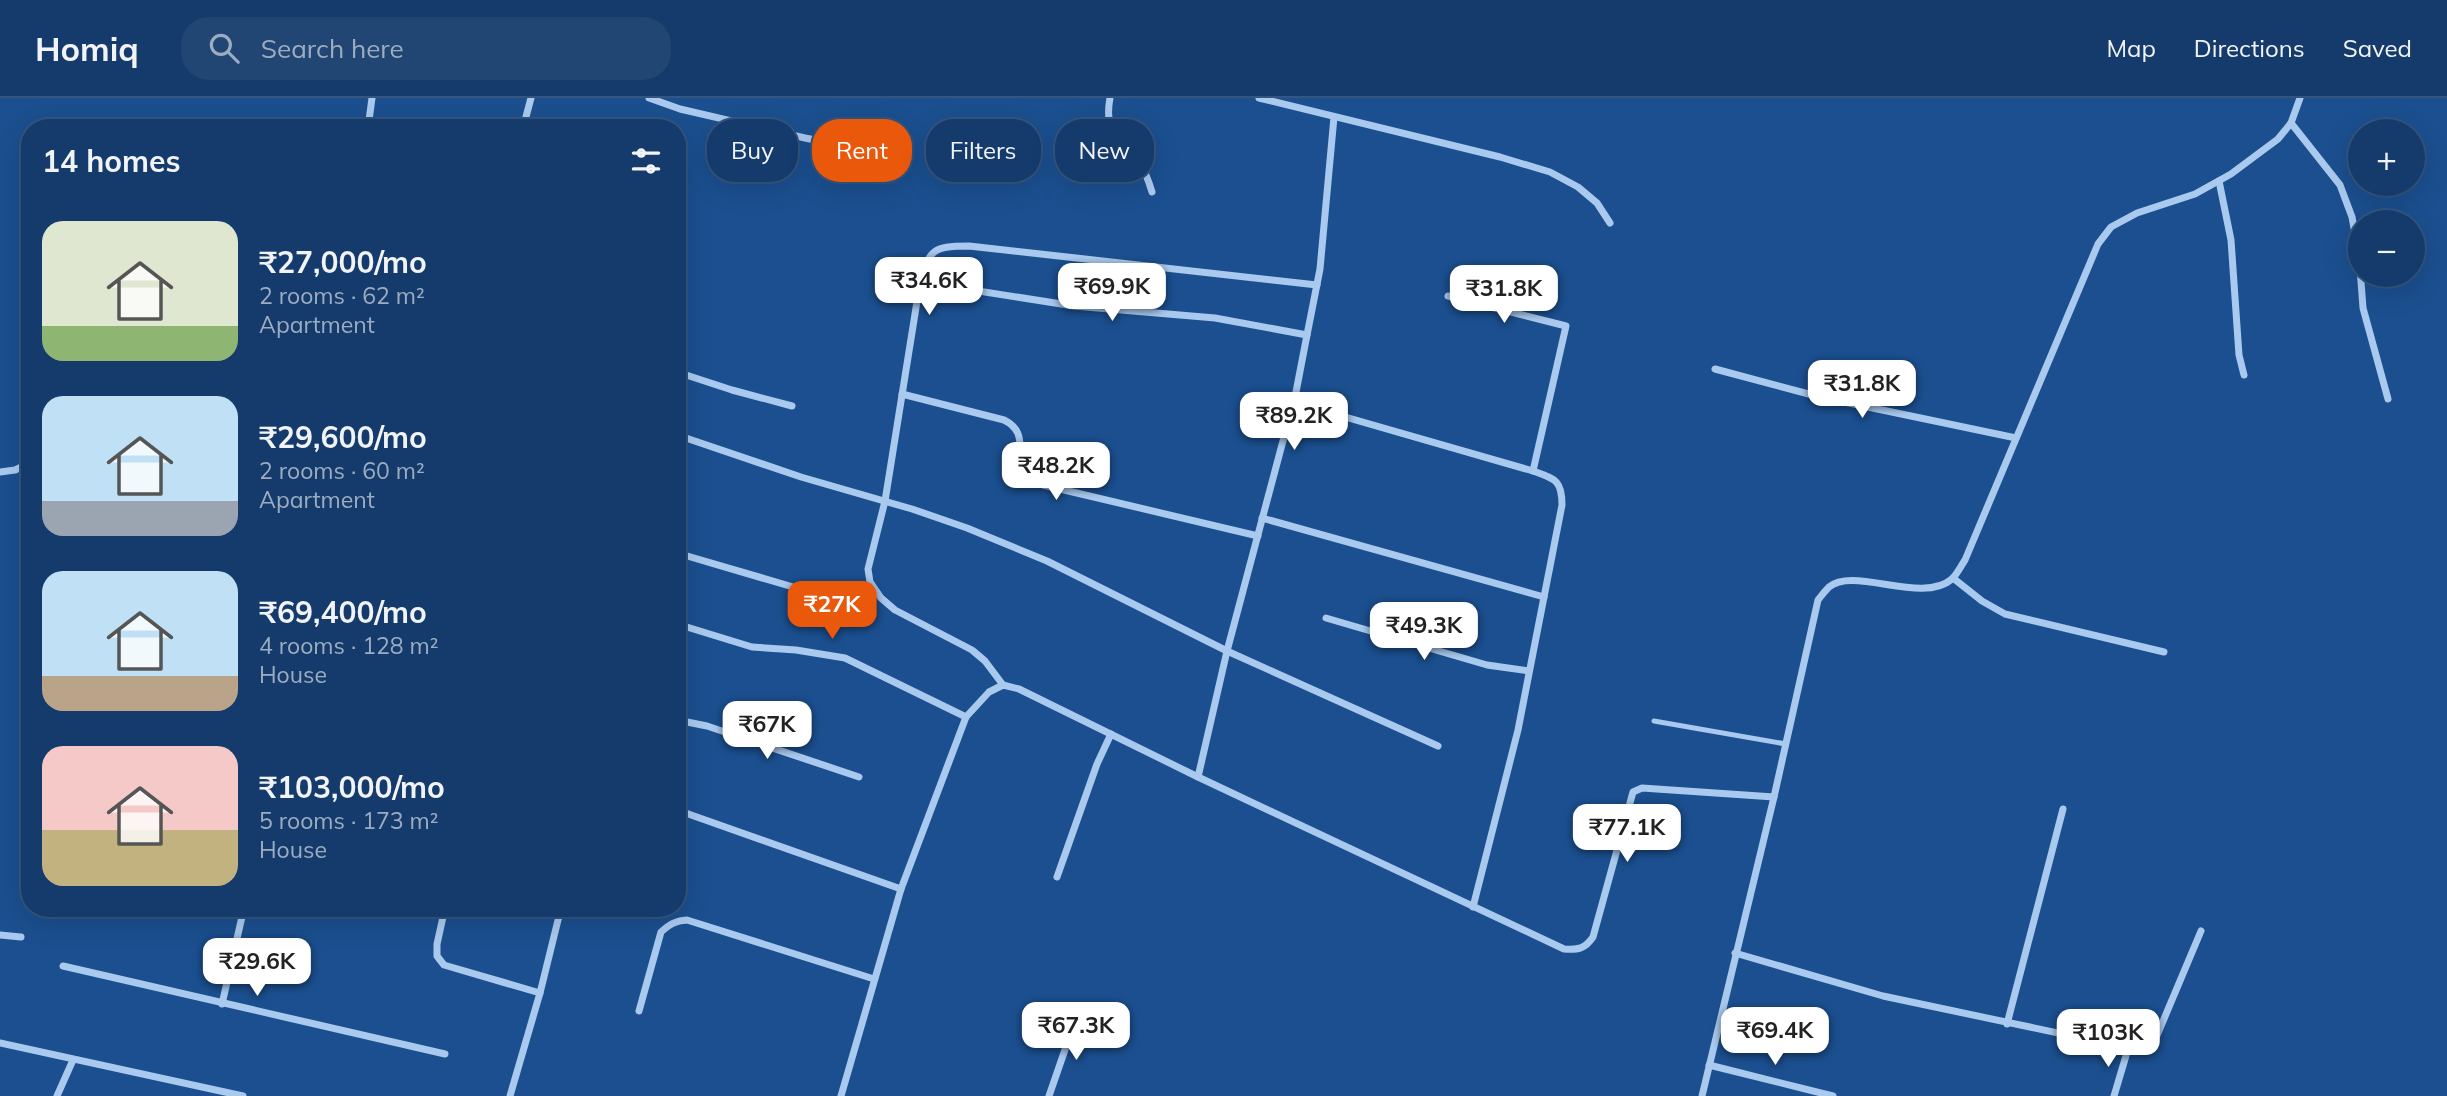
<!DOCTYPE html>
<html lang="en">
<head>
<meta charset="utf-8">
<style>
	:root { --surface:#143b6b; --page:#214673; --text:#f1f3f6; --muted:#9dadc1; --line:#33557e; --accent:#ea580c }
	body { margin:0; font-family:Mulish,sans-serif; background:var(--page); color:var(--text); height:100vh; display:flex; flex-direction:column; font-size:26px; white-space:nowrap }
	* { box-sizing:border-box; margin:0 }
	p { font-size:23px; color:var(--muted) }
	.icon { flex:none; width:38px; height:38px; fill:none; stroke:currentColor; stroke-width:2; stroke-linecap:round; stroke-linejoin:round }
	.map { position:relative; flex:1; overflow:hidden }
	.panel { position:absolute; left:21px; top:21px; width:665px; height:798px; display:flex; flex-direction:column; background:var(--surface); border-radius:28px; box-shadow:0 7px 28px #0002,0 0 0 2px var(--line) }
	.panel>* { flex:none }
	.banner { position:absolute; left:707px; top:21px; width:665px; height:63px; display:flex; gap:14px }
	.tools { position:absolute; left:2348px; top:21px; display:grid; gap:14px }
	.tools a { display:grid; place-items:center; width:77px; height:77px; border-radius:50%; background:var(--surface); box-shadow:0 7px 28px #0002,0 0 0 2px var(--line); font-size:35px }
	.price { position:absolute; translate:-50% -60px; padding:0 16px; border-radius:14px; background:#fff; color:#222; font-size:23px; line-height:46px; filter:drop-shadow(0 2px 4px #0008) }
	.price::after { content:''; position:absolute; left:50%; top:42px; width:21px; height:16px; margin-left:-10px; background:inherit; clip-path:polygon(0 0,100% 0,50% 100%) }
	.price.on { background:var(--accent); color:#fff }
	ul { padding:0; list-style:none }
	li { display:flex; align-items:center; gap:21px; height:175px; padding:0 21px }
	li span { display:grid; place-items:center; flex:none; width:196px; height:140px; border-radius:21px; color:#555 }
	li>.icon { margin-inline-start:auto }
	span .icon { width:84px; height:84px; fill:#fffc; stroke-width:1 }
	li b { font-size:30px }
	h2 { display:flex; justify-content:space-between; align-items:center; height:84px; padding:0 21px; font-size:30px }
	.tag { padding:0 24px; border-radius:28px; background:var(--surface); box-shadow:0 7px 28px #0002,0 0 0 2px var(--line); font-size:24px; line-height:63px }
	.tag.on { background:var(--accent); color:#fff }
	header { display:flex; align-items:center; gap:42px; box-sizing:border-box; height:98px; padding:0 35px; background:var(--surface); border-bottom:2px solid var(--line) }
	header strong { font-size:33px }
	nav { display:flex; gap:38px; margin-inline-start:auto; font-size:24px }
	.search { width:490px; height:63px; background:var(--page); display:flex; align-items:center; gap:18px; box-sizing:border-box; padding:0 24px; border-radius:28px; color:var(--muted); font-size:26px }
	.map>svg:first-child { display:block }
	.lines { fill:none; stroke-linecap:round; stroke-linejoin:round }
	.lane { stroke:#a9c9ee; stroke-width:5 }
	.street { stroke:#a9c9ee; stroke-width:7 }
</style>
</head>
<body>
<header>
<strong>Homiq</strong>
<div class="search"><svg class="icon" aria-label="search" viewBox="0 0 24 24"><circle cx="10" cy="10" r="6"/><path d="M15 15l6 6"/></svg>Search here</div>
<nav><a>Map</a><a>Directions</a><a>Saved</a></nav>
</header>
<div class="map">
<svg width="2447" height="998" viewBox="0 0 2447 998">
	<rect width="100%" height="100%" fill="#1b4f8f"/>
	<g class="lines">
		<path class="lane" d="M1654,623L1786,646"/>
		<g class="street">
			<path d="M649,0L680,11L805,40L885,56"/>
			<path d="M1110,0C1103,39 1122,37 1139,63C1145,73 1149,84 1152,94"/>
			<path d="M1259,0L1500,59L1550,74L1578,89L1597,105L1610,125"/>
			<path d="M2291,25L2340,87L2352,119L2359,157L2363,210L2388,301"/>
			<path d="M368,30L372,0"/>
			<path d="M523,30L531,0"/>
			<path d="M2219,83L2231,142L2239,257L2244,277"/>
			<path d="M921,184L1074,208L1215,220L1307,237"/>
			<path d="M1448,198L1566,228L1533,373"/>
			<path d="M1715,271L1820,299L2016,340"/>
			<path d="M677,274L732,292L792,308"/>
			<path d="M902,296L1004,322C1036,338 1003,364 1043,387L1258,438"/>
			<path d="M1293,304L1533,373C1555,381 1562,382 1562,407L1518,632L1473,809"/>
			<path d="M677,337L801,379L912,411L967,430L1047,463L1227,553L1438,648"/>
			<path d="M0,374L15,372L30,365"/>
			<path d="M1262,420L1544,499"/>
			<path d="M677,455L810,494"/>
			<path d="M1953,480L1982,503L2005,516L2164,554"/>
			<path d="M1326,520L1487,567L1529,573"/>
			<path d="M677,526L752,549L796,552L845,560L966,619"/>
			<path d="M1003,587L985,563L972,552L895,512L881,500L870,484L868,471L885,403L919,191C929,154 928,148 969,148L1317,187"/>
			<path d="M677,624H687L707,628L859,679"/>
			<path d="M1198,679L1227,553L1296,294L1307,237L1320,171L1334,19"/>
			<path d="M677,712L901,791"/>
			<path d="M1057,779L1097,666L1111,636"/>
			<path d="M445,810L437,846V858L444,867L540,895"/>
			<path d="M0,837L21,839"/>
			<path d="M1735,855L1883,898L2143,953L2153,947L2201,833"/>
			<path d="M63,868L445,956"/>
			<path d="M222,906L244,810"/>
			<path d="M639,913L661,834C670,826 675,823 687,822L874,881"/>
			<path d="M2007,926L2063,711"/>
			<path d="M0,945L243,998"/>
			<path d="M1709,967L1833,998"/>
			<path d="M57,998L73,962"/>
			<path d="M510,998L540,895L561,810"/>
			<path d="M841,998L901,791L966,619L989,594L1003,587L1019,591L1198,679L1564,851C1578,852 1585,851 1593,839L1633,694L1642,690L1774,699L1818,502C1821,498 1825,493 1829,489C1854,468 1922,507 1952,481C1957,476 1961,468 1965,462L2098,146L2111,129L2137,115L2195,96L2231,76L2278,41L2291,25L2300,0"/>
			<path d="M1049,998L1076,920"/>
			<path d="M1702,998L1774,699"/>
			<path d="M2114,998L2128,951"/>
		</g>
	</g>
</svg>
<div class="tools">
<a>+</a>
<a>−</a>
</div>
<b class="price" style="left:929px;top:219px">₹34.6K</b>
<b class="price" style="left:1112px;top:225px">₹69.9K</b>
<b class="price" style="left:1504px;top:227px">₹31.8K</b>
<b class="price" style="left:1862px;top:322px">₹31.8K</b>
<b class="price" style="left:1294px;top:354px">₹89.2K</b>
<b class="price" style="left:1056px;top:404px">₹48.2K</b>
<b class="price on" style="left:832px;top:543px">₹27K</b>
<b class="price" style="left:1424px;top:564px">₹49.3K</b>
<b class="price" style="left:767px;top:663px">₹67K</b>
<b class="price" style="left:1627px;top:766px">₹77.1K</b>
<b class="price" style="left:257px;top:900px">₹29.6K</b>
<b class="price" style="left:1076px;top:964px">₹67.3K</b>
<b class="price" style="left:1775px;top:969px">₹69.4K</b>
<b class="price" style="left:2108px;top:971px">₹103K</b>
<div class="banner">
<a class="tag">Buy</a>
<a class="tag on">Rent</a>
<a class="tag">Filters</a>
<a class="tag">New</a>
</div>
<section class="panel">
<h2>14 homes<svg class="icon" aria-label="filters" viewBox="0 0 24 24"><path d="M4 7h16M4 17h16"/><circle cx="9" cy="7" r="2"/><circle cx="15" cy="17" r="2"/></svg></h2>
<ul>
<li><span style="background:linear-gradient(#dfe7d0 75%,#8fb573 0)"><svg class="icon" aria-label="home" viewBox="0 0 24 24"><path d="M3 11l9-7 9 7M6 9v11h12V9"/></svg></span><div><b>₹27,000/mo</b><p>2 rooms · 62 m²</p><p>Apartment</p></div></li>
<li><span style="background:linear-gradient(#bfe0f5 75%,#9aa5b1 0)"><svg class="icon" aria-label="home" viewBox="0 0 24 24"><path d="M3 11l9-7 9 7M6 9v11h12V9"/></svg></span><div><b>₹29,600/mo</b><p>2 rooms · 60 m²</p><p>Apartment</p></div></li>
<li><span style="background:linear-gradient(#bfe0f5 75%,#b9a48a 0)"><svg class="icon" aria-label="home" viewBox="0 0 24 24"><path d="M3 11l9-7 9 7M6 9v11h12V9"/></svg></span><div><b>₹69,400/mo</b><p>4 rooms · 128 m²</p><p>House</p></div></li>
<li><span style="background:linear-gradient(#f6c9c9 60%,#c2b280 0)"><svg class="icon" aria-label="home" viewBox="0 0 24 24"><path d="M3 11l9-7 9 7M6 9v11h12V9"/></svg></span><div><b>₹103,000/mo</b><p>5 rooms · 173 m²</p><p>House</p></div></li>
</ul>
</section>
</div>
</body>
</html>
